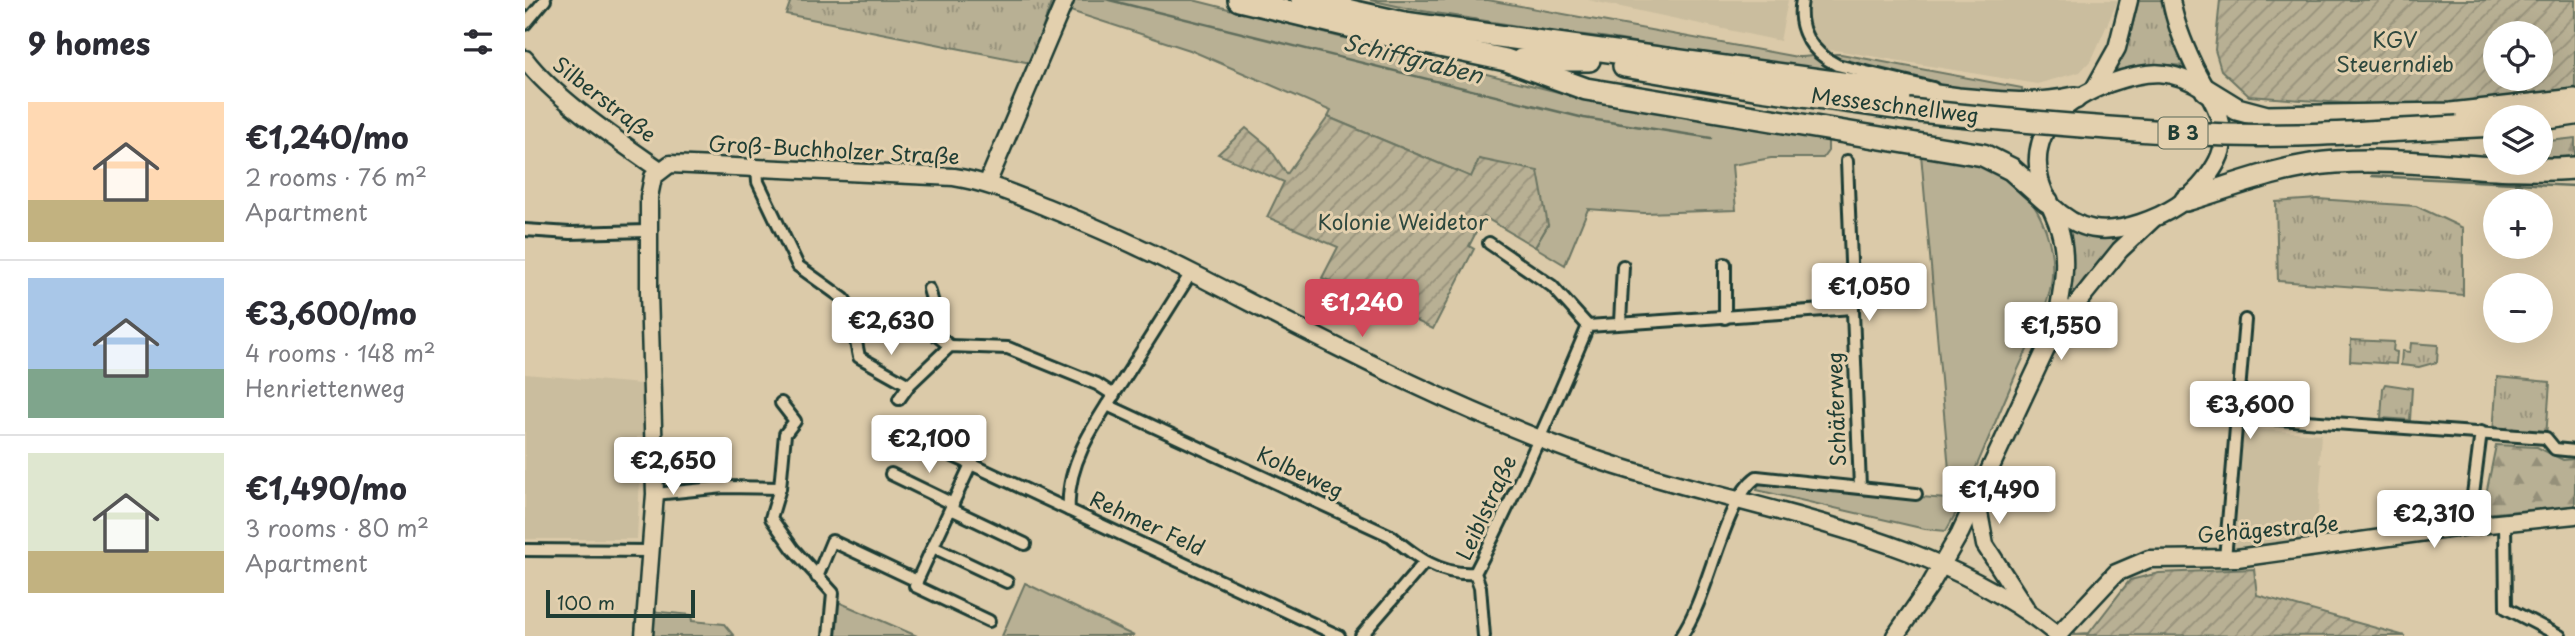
<!DOCTYPE html>
<html lang="en">
<head>
<meta charset="utf-8">
<style>
	:root { --surface:#fff; --page:#f2f2f3; --text:#2b2b33; --muted:#7c7c81; --line:#e1e1e2; --accent:#d1495b }
	body { margin:0; font-family:"Playpen Sans",sans-serif; background:var(--page); color:var(--text); height:100vh; display:flex; flex-direction:column; font-size:26px; white-space:nowrap }
	* { box-sizing:border-box; margin:0 }
	p { font-size:23px; color:var(--muted) }
	.icon { flex:none; width:38px; height:38px; fill:none; stroke:currentColor; stroke-width:2; stroke-linecap:round; stroke-linejoin:round }
	.map { position:relative; flex:1; overflow:hidden }
	.sheet { display:flex; flex-direction:column; background:var(--surface); width:525px }
	.sheet>* { flex:none }
	.fabs { position:absolute; left:1958px; top:21px; display:grid; gap:14px }
	.fabs a { display:grid; place-items:center; width:70px; height:70px; border-radius:50%; background:var(--surface); box-shadow:0 7px 28px #0002; font-size:35px }
	.scale { position:absolute; left:21px; bottom:18px; width:149px; box-sizing:border-box; padding-left:7px; border:4px solid #1f3d34; border-top:0; font-size:19px; line-height:24px; white-space:nowrap; color:#1f3d34; -webkit-text-stroke:5px #e3d0ae; paint-order:stroke }
	.price { position:absolute; translate:-50% -60px; padding:0 16px; border-radius:7px; background:#fff; color:#222; font-size:23px; line-height:46px; filter:drop-shadow(0 2px 4px #0008) }
	.price::after { content:''; position:absolute; left:50%; top:42px; width:21px; height:16px; margin-left:-10px; background:inherit; clip-path:polygon(0 0,100% 0,50% 100%) }
	.price.selected { background:var(--accent); color:#fff }
	ul { padding:0; list-style:none }
	li { display:flex; align-items:center; gap:21px; height:175px; padding:0 28px }
	li+li { border-top:2px solid var(--line) }
	li span { display:grid; place-items:center; flex:none; width:196px; height:140px; border-radius:0px; color:#555 }
	li>.icon { margin-inline-start:auto }
	span .icon { width:84px; height:84px; fill:#fffc; stroke-width:1 }
	li b { font-size:30px }
	h2 { display:flex; justify-content:space-between; align-items:center; height:84px; padding:0 28px; font-size:30px }
	main { display:flex; flex:1; min-height:0 }
	.map>svg:first-child { display:block }
	.built { fill:#cabd9e }
	.grass { fill:url(#grass-tufts); stroke:#6c7664; stroke-width:2 }
	.forest { fill:url(#forest-firs); stroke:#6c7664; stroke-width:2 }
	.park { fill:#b8b094; stroke:#6c7664; stroke-width:2 }
	.garden { fill:url(#garden-furrows); stroke:#6c7664; stroke-width:2; fill-rule:evenodd }
	.lines { fill:none; stroke-linecap:round; stroke-linejoin:round }
	.stream { stroke:#5f6d5c; stroke-width:2.5 }
	.street-casing { stroke:#1f3d34; stroke-width:16 }
	.secondary-casing { stroke:#1f3d34; stroke-width:21 }
	.highway-casing { stroke:#1f3d34; stroke-width:26 }
	.street { stroke:#e3d0ae; stroke-width:10 }
	.secondary { stroke:#e3d0ae; stroke-width:16 }
	.highway { stroke:#e3d0ae; stroke-width:21 }
	.highway-bridge-casing { stroke:#1f3d34; stroke-width:26; stroke-linecap:butt }
	.highway-bridge { stroke:#e3d0ae; stroke-width:21 }
	.labels { text-anchor:middle; stroke-width:6; stroke-linejoin:round; paint-order:stroke }
	.shield { fill:#e3d0ae; stroke:#5a6959; stroke-width:2 }
	.shield-label { font-size:19px; font-weight:bold; fill:#1f3d34 }
	.park-label { font-size:21px; fill:#2e483e; stroke:#e3d0ae }
	.street-label { font-size:21px; fill:#1f3d34; stroke:#e3d0ae }
	.water-label { font-size:23px; font-style:italic; fill:#2a453b; stroke:#e3d0ae }
</style>
</head>
<body>
<main>
<section class="sheet">
<h2>9 homes<svg class="icon" aria-label="filters" viewBox="0 0 24 24"><path d="M4 7h16M4 17h16"/><circle cx="9" cy="7" r="2"/><circle cx="15" cy="17" r="2"/></svg></h2>
<ul>
<li><span style="background:linear-gradient(#ffd9b3 70%,#c2b280 0)"><svg class="icon" aria-label="home" viewBox="0 0 24 24"><path d="M3 11l9-7 9 7M6 9v11h12V9"/></svg></span><div><b>€1,240/mo</b><p>2 rooms · 76 m²</p><p>Apartment</p></div></li>
<li><span style="background:linear-gradient(#a9c7e8 65%,#7fa58c 0)"><svg class="icon" aria-label="home" viewBox="0 0 24 24"><path d="M3 11l9-7 9 7M6 9v11h12V9"/></svg></span><div><b>€3,600/mo</b><p>4 rooms · 148 m²</p><p>Henriettenweg</p></div></li>
<li><span style="background:linear-gradient(#dfe7d0 70%,#c2b280 0)"><svg class="icon" aria-label="home" viewBox="0 0 24 24"><path d="M3 11l9-7 9 7M6 9v11h12V9"/></svg></span><div><b>€1,490/mo</b><p>3 rooms · 80 m²</p><p>Apartment</p></div></li>
</ul>
</section>
<div class="map">
<svg width="2050" height="636" viewBox="0 0 2050 636">
	<defs>
		<pattern id="grass-tufts" width="24" height="20" patternUnits="userSpaceOnUse" patternTransform="scale(1.75)"><rect width="24" height="20" fill="#b8b094"/><path d="M3 7l-1-3M5 7V3M7 7l1-3M15 17l-1-3M17 17v-4M19 17l1-3" fill="none" stroke="#95907a"/></pattern>
		<pattern id="forest-firs" width="22" height="20" patternUnits="userSpaceOnUse" patternTransform="scale(1.75)"><rect width="22" height="20" fill="#b8b094"/><path d="M5 1l3.5 6h-7zM16 11l3.5 6h-7z" fill="#95907a"/></pattern>
		<pattern id="garden-furrows" width="10" height="10" patternUnits="userSpaceOnUse" patternTransform="scale(1.75)"><rect width="10" height="10" fill="#b8b094"/><path d="M-1 1l2-2M0 10L10 0M9 11l2-2" fill="none" stroke="#95907a"/></pattern>
	</defs>
	<rect width="100%" height="100%" fill="#dbcaa9"/>
	<filter id="ink" filterUnits="userSpaceOnUse"><feTurbulence type="fractalNoise" baseFrequency=".0143" numOctaves="2"/><feDisplacementMap in="SourceGraphic" scale="14" xChannelSelector="R" yChannelSelector="G"/><feConvolveMatrix kernelMatrix="1 2 1 2 8 2 1 2 1" color-interpolation-filters="sRGB"/></filter>
	<g filter="url(#ink)">
		<g class="built">
			<path d="M1063,0H1263L1255,41Z"/>
			<path d="M1277,0H1593L1567,59L1555,72L1512,84L1310,50L1292,52L1274,13Z"/>
			<path d="M0,374L116,384L119,437H112V453L116,454L112,539H0Z"/>
			<path d="M1716,428L1796,434L1794,463L1797,464L1791,537L1706,548Z"/>
		</g>
		<g class="grass">
			<path d="M266,0H527L506,63L261,14Z"/>
			<path d="M1614,0H1638L1662,66C1637,64 1613,63 1589,72L1605,35Z"/>
			<path d="M1793,199L1891,206L1938,228V295L1753,281L1751,202Z"/>
			<path d="M1540,228C1560,236 1576,239 1597,236L1559,279L1538,312C1547,282 1549,258 1540,228Z"/>
			<path d="M1826,340L1869,342L1868,351L1872,352L1871,364L1825,361Z"/>
			<path d="M1886,343L1913,345L1912,362L1894,367L1876,365L1877,351L1885,352Z"/>
			<path d="M1972,377L2025,382L2021,438L1968,433Z"/>
			<path d="M1860,384L1887,388L1885,420L1856,418L1858,388Z"/>
		</g>
		<g class="forest">
			<path d="M2050,138V160L2016,162V142Z"/>
			<path d="M1971,445L2012,447L2038,460L2050,459V506L1957,514Z"/>
		</g>
		<g class="park">
			<path d="M546,0H668L1053,97L1303,139V151L1298,158H1246L1207,165L1211,210L1119,213L1063,209L1040,265L1010,247L1023,225L946,177L803,117L806,111L665,50L542,10Z"/>
			<path d="M845,0H963L1272,57C1287,57 1300,53 1316,54L1497,88L1498,97L1366,83L1077,37L1024,31L885,9Z"/>
			<path d="M1396,154C1421,158 1445,160 1468,170C1511,189 1533,241 1526,285C1522,310 1501,351 1491,374C1471,420 1452,466 1432,511L1421,531L1400,529L1232,490L1234,484L1241,481L1329,492L1422,499L1425,481Z"/>
			<path d="M500,583L609,636H477Z"/>
			<path d="M304,598L392,636H301Z"/>
			<path d="M124,611L166,615L167,621L199,624L209,636H123Z"/>
		</g>
		<g class="garden">
			<path d="M1695,0H2050V91L1922,105L1872,107L1724,96L1696,70L1690,50ZM1970,33H2016V79H1970Z"/>
			<path d="M803,117L946,177L954,159L1013,171L1023,225L1010,247L959,217L944,246L949,249L908,329L824,288L797,278L813,247L742,217L759,182L693,154L721,128L743,146L762,174Z"/>
			<path d="M1729,569L1732,595L1880,636L1535,635L1564,633L1605,580L1634,573Z"/>
		</g>
		<g class="lines">
			<g class="stream">
				<path d="M584,0L1059,118L1186,138"/>
				<path d="M1847,176L2050,186"/>
			</g>
			<g class="street-casing">
				<g id="street">
					<path d="M1277,0C1271,29 1286,52 1312,65L1408,88"/>
					<path d="M0,24L20,0"/>
					<path d="M1322,161L1335,487"/>
					<path d="M232,167L233,182L273,266L319,299L324,307L334,357L384,385"/>
					<path d="M0,230L45,233L123,231"/>
					<path d="M964,243L1027,286L1063,326"/>
					<path d="M666,273C646,305 626,336 606,368C580,410 540,458 544,510L814,636"/>
					<path d="M404,289L411,314L410,334L425,346"/>
					<path d="M1200,318V264"/>
					<path d="M1095,322L1098,266"/>
					<path d="M374,399L384,385L425,346L483,348L572,384L589,395"/>
					<path d="M256,403L270,421L260,434L255,488L246,518L268,549L308,593L304,636"/>
					<path d="M582,405L866,536C891,557 916,576 950,573"/>
					<path d="M1711,416L2021,438L2030,449L2050,451"/>
					<path d="M383,436L446,464"/>
					<path d="M366,474L428,504"/>
					<path d="M130,494L199,487L255,488"/>
					<path d="M426,509L500,544"/>
					<path d="M1980,522L1981,608L2035,636"/>
					<path d="M1944,526L1956,432"/>
					<path d="M408,547L482,582"/>
					<path d="M0,550L126,551"/>
					<path d="M1700,559L1720,320"/>
					<path d="M292,577L307,541L392,581L446,464L544,510"/>
					<path d="M392,581L390,586L464,621"/>
					<path d="M836,636L899,563"/>
					<path d="M959,636L955,587L950,573C992,492 1028,409 1063,326L1328,308"/>
					<path d="M1156,636C1184,598 1198,500 1232,477L1391,494"/>
				</g>
			</g>
			<g class="secondary-casing">
				<g id="secondary">
					<path d="M0,59C29,98 95,142 135,170"/>
					<path d="M1569,89L1592,48L1604,0"/>
					<path d="M462,184L540,0"/>
					<path d="M1526,205C1554,232 1579,235 1615,223C1640,215 1664,201 1681,179C1689,168 1698,155 1698,140C1699,114 1680,89 1669,66C1659,45 1650,23 1646,0"/>
					<path d="M1530,330C1535,299 1544,267 1536,235C1532,216 1520,199 1515,180C1503,128 1542,99 1585,83C1623,70 1646,68 1681,90"/>
					<path d="M1452,502L1460,545L1500,607"/>
					<path d="M1533,635L1591,573L1624,559L1712,558L1944,526L2050,515"/>
					<path d="M119,636L130,494L124,293V197L128,177L145,164L429,177C462,182 491,195 521,207C574,228 624,251 675,277C802,342 929,410 1064,457C1221,512 1401,527 1534,636"/>
					<path d="M1370,636L1404,587L1435,533L1529,332L1595,250L1628,219"/>
				</g>
			</g>
			<g class="highway-casing">
				<g id="highway">
					<path d="M714,0L853,33L981,60L1061,89L1458,155L1486,169L1522,201"/>
					<path d="M777,0L892,26"/>
					<path d="M879,23L1433,99C1474,103 1509,107 1550,98"/>
					<path d="M996,60H1064"/>
					<path d="M1099,66L1229,88L1384,110"/>
					<path d="M1681,90L1712,109L1742,117L1926,114L2050,100"/>
					<path d="M2016,119L2050,114"/>
					<path d="M1932,127L1970,125"/>
					<path d="M1661,200C1711,185 1758,166 1811,162C1891,157 1970,174 2050,168"/>
				</g>
			</g>
			<use href="#street" class="street"/>
			<use href="#secondary" class="secondary"/>
			<use href="#highway" class="highway"/>
			<g class="highway-bridge-casing">
				<path id="highway-bridge" d="M1384,110C1490,121 1596,131 1703,135C1779,137 1856,131 1932,127"/>
			</g>
			<use href="#highway-bridge" class="highway-bridge"/>
		</g>
	</g>
	<g class="labels">
		<rect class="shield" x="1633.5" y="117.5" width="49" height="31" rx="5"/>
		<g class="shield-label">
			<text x="1658" y="140">B 3</text>
		</g>
		<g class="park-label">
			<text x="1870" y="48">KGV<tspan x="1870" dy="24">Steuerndieb</tspan></text>
			<text x="878" y="230">Kolonie Weidetor</text>
		</g>
		<g class="street-label">
			<text transform="translate(79 100) rotate(38)" y="7">Silberstraße</text>
			<text transform="translate(1370 106) rotate(7)" y="7">Messeschnellweg</text>
			<text transform="translate(309 151) rotate(3)" y="7">Groß-Buchholzer Straße</text>
			<text transform="translate(1312 409) rotate(-92)" y="7">Schäferweg</text>
			<text transform="translate(775 473) rotate(25)" y="7">Kolbeweg</text>
			<text transform="translate(962 508) rotate(-65)" y="7">Leiblstraße</text>
			<text transform="translate(622 524) rotate(25)" y="7">Rehmer Feld</text>
			<text transform="translate(1743 530) rotate(-5)" y="7">Gehägestraße</text>
		</g>
		<g class="water-label">
			<text transform="translate(888 59) rotate(14)" y="8">Schiffgraben</text>
		</g>
	</g>
</svg>
<div class="fabs">
<a><svg class="icon" aria-label="locate" viewBox="0 0 24 24"><circle cx="12" cy="12" r="6"/><path d="M12 2v4M12 18v4M2 12h4M18 12h4"/></svg></a>
<a><svg class="icon" aria-label="layers" viewBox="0 0 24 24"><path d="M12 4l9 5-9 5-9-5zM3 14l9 5 9-5"/></svg></a>
<a>+</a>
<a>−</a>
</div>
<div class="scale">100 m</div>
<b class="price" style="left:1344px;top:323px">€1,050</b>
<b class="price selected" style="left:837px;top:339px">€1,240</b>
<b class="price" style="left:366px;top:357px">€2,630</b>
<b class="price" style="left:1536px;top:362px">€1,550</b>
<b class="price" style="left:1725px;top:441px">€3,600</b>
<b class="price" style="left:404px;top:475px">€2,100</b>
<b class="price" style="left:148px;top:497px">€2,650</b>
<b class="price" style="left:1474px;top:526px">€1,490</b>
<b class="price" style="left:1909px;top:550px">€2,310</b>
</div>
</main>
</body>
</html>
